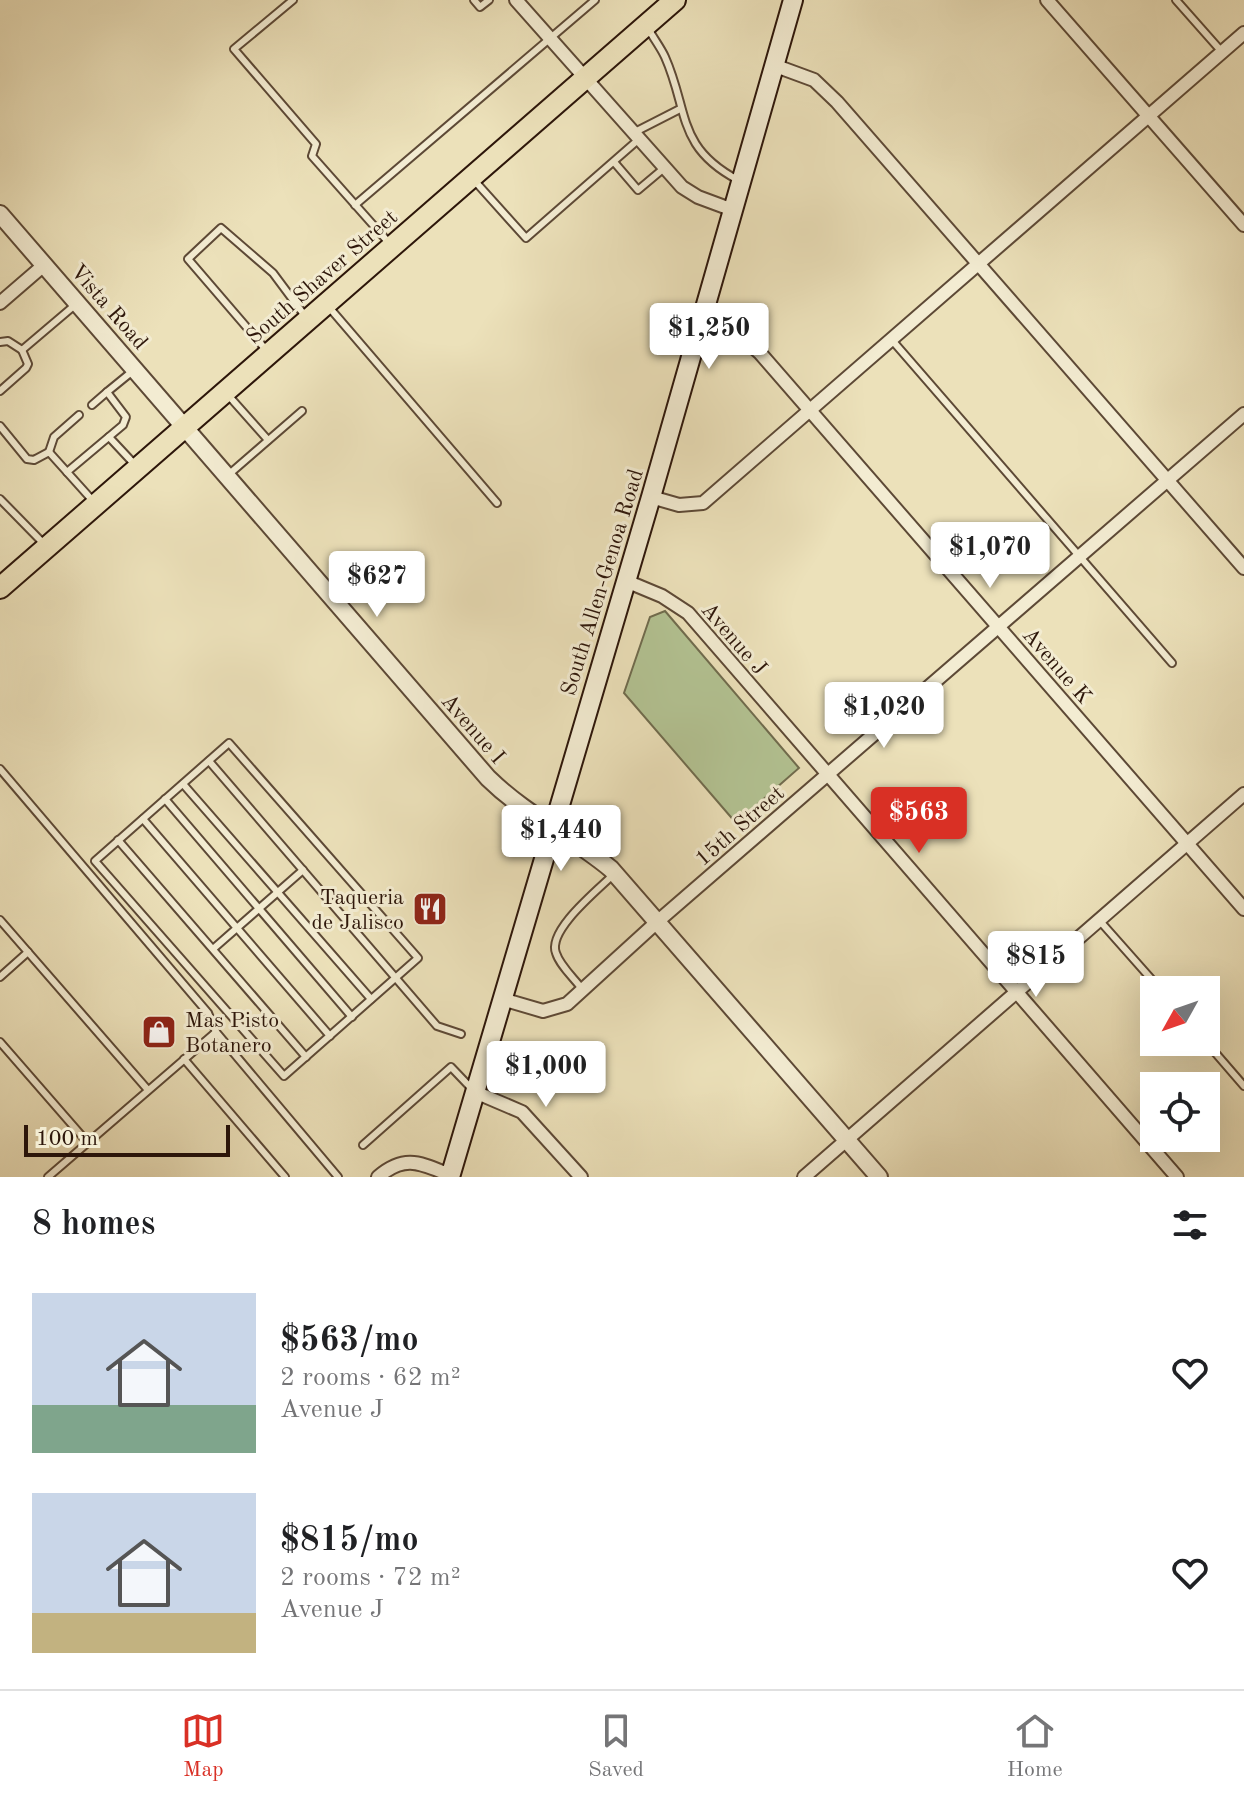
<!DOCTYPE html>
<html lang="en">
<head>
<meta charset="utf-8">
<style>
	:root { --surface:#fff; --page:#f6f6f6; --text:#202124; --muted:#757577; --line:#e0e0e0; --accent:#d93025 }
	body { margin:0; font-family:"Old Standard TT",serif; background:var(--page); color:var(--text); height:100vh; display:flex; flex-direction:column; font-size:30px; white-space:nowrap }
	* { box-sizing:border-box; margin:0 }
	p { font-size:26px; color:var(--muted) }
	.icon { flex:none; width:44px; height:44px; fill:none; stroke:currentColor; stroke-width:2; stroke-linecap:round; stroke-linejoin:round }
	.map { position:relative; height:1177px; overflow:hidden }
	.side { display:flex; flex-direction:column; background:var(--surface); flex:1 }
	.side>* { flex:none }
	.needle { width:52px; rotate:230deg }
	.tools { position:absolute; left:1140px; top:976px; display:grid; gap:16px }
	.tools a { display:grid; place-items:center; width:80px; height:80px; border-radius:0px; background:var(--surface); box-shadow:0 8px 32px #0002; font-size:40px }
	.scale { position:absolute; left:24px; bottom:20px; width:206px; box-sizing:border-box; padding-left:8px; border:4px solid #2d160a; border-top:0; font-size:22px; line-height:28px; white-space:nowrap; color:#2d160a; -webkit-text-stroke:6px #f3ecd2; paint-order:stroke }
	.price { position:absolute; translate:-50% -68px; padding:0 18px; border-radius:8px; background:#fff; color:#222; font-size:26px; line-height:52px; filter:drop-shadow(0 2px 4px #0008) }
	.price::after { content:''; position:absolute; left:50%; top:48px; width:24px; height:18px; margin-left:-12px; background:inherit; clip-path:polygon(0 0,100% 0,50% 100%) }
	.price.on { background:var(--accent); color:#fff }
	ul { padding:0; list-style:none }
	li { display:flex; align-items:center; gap:24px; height:200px; padding:0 32px }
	li span { display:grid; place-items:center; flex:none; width:224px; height:160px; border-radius:0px; color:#555 }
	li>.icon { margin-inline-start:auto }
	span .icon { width:96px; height:96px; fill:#fffc; stroke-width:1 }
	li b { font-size:34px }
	h2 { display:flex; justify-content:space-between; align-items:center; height:96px; padding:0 32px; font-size:34px }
	.dock { display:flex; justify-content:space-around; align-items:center; height:112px; border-top:2px solid var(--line); background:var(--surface); font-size:22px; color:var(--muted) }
	.dock a { display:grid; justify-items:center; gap:4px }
	.dock .on { color:var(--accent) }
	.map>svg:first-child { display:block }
	.green { fill:#b3c393; stroke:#706c4e; stroke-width:2 }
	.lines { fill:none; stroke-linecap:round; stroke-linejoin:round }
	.service-casing { stroke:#5d4936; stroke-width:10 }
	.minor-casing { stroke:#5d4936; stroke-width:16 }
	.tertiary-casing { stroke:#5d4936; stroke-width:20 }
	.secondary-casing { stroke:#2d160a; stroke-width:22 }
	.primary-casing { stroke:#2d160a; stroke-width:24 }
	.service { stroke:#f3ecd2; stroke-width:6 }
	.minor { stroke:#f3ecd2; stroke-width:12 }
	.tertiary { stroke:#f3ecd2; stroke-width:16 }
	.secondary { stroke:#f3ecd2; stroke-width:18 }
	.primary { stroke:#ece1ba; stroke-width:20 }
	.labels { text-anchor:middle; stroke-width:6; stroke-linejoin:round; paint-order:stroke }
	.street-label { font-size:22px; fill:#2d160a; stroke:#f3ecd2 }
	.poi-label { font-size:22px; fill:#2d160a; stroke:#f3ecd2; text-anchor:end }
</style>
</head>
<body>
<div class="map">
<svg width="1244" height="1177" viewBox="0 0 1244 1177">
	<rect width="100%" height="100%" fill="#ece1ba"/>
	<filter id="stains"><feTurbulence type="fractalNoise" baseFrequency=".0025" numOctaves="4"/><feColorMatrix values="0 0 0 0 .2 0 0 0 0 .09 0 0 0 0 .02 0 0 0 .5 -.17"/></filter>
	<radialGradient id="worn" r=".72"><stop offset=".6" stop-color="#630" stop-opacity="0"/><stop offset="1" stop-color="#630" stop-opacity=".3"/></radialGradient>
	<path class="green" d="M665,611L799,768L736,823L624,693L650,617Z"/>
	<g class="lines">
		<g class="service-casing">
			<g id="service">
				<path d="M293,0L234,49L316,144L312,156L390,244"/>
				<path d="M474,0L480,7L489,0"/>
				<path d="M1176,0L1222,52"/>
				<path d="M649,30C654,39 661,48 665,57C689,111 676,147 738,180"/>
				<path d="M633,133L680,109"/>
				<path d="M614,162L638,190L663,169"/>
				<path d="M473,179L526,238L638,140"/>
				<path d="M355,205L595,0"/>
				<path d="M328,306L497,503"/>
				<path d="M891,339L1172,663"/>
				<path d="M0,342L8,341L22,350L75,305"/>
				<path d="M267,351L188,259L221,228L273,273L305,316"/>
				<path d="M0,391L26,368L28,364L22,350"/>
				<path d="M228,395L268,440"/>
				<path d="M92,405L107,392"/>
				<path d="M0,426L27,459L34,460L49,452L93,501"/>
				<path d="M109,437L137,467"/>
				<path d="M49,452L54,437L79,415"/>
				<path d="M67,472L123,425L126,417L107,392L134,370"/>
				<path d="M227,476L302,411"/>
				<path d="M0,499L45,545"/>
				<path d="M229,743L418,958L284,1076L95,861Z"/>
				<path d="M209,761L437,1026L461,1034"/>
				<path d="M0,769L208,1013L216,1032L338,1177"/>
				<path d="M183,784L371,999"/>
				<path d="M165,799L352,1017"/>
				<path d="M143,819L330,1036"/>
				<path d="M118,840L306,1057"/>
				<path d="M0,920L148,1090"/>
				<path d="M1099,920L1161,990"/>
				<path d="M213,949L303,870"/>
				<path d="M0,977L28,952"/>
				<path d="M582,989C574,978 560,966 556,953C547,930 599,889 615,873"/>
				<path d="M0,1042L88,1143"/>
				<path d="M1206,1042L1244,1086"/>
				<path d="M184,1059L285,1177"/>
				<path d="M363,1145L451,1067L472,1089"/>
				<path d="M48,1177L216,1032"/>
			</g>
		</g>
		<g class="minor-casing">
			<g id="minor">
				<path d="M516,0L682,187L698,197L733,210"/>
				<path d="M1047,0L1244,225"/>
				<path d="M776,66L814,80L837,102L1244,568"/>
				<path d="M0,303L44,265"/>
				<path d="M702,320L738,334L760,353L1244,909"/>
				<path d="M651,497L679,505L703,503L1244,33"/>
				<path d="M626,581L662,596L688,613L1177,1177"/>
				<path d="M502,999L543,1011L567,1004L657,922L1244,414"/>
				<path d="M475,1092L522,1112L581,1177"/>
				<path d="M378,1177C405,1154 420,1163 450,1175"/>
				<path d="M804,1177L1244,794"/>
			</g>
		</g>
		<g class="tertiary-casing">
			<path id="tertiary" d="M0,214L488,778C527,816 570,835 611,869L879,1177"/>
		</g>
		<g class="secondary-casing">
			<path id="secondary" d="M450,1177L651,497L793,0"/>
		</g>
		<g class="primary-casing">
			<path id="primary" d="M0,588L675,0"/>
		</g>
		<use href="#service" class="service"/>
		<use href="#minor" class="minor"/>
		<use href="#tertiary" class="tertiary"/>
		<use href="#secondary" class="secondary"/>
		<use href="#primary" class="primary"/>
	</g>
	<defs>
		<g id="restaurant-square" transform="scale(1.8)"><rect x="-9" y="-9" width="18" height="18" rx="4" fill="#8f2418" stroke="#f3ecd2"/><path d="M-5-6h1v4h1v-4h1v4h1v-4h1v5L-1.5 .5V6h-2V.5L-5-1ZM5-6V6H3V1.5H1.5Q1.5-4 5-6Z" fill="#fff"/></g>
		<g id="shop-square" transform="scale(1.8)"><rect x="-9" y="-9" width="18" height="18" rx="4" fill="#8f2418" stroke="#f3ecd2"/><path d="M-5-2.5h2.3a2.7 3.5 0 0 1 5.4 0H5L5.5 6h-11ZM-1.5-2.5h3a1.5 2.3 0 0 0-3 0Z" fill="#fff"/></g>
	</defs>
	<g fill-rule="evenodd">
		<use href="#restaurant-square" x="430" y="909"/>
		<use href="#shop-square" x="159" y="1032"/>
	</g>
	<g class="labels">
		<g class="street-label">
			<text transform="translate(321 276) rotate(-41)" y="8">South Shaver Street</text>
			<text transform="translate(110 306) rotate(49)" y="8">Vista Road</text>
			<text transform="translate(601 582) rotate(-73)" y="8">South Allen-Genoa Road</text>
			<text transform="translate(735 638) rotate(49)" y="8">Avenue J</text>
			<text transform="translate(1058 665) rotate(49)" y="8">Avenue K</text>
			<text transform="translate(474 728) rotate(49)" y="8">Avenue I</text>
			<text transform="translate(739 825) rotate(-41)" y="8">15th Street</text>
		</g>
		<g class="poi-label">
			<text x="404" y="904">Taqueria<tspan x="404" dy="25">de Jalisco</tspan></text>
			<text x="185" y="1027" text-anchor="start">Mas Pisto<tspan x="185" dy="25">Botanero</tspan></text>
		</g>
	</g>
	<rect width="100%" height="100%" filter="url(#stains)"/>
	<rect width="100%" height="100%" fill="url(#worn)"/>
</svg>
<div class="tools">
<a><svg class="needle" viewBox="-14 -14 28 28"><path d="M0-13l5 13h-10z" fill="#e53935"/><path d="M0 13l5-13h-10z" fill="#757577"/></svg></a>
<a><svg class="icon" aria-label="locate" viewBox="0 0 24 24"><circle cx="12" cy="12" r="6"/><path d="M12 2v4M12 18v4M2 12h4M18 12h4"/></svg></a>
</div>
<div class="scale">100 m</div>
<b class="price" style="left:709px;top:371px">$1,250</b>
<b class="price" style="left:990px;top:590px">$1,070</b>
<b class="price" style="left:377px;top:619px">$627</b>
<b class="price" style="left:884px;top:750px">$1,020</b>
<b class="price on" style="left:919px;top:855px">$563</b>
<b class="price" style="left:561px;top:873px">$1,440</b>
<b class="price" style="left:1036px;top:999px">$815</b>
<b class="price" style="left:546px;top:1109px">$1,000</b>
</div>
<section class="side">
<h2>8 homes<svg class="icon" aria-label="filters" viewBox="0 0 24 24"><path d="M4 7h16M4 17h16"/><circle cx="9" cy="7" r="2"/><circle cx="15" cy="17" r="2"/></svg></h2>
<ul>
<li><span style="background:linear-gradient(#c9d6e8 70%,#7fa58c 0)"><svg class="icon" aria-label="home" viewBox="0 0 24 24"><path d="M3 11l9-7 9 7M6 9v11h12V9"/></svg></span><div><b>$563/mo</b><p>2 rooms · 62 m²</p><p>Avenue J</p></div><svg class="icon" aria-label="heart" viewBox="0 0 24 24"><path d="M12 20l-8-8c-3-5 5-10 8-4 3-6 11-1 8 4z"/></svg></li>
<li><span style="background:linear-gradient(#c9d6e8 75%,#c2b280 0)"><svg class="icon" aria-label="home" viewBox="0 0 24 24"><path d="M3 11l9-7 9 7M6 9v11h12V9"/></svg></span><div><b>$815/mo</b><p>2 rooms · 72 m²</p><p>Avenue J</p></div><svg class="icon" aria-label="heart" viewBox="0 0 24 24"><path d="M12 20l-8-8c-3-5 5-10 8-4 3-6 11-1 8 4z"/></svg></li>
</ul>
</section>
<nav class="dock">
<a class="on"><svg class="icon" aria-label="map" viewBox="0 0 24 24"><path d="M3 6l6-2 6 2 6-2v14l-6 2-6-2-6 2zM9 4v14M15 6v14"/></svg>Map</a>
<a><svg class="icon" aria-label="saved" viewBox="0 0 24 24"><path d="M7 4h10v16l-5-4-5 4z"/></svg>Saved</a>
<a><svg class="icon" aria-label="home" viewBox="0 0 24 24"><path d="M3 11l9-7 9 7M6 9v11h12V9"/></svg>Home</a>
</nav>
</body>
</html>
